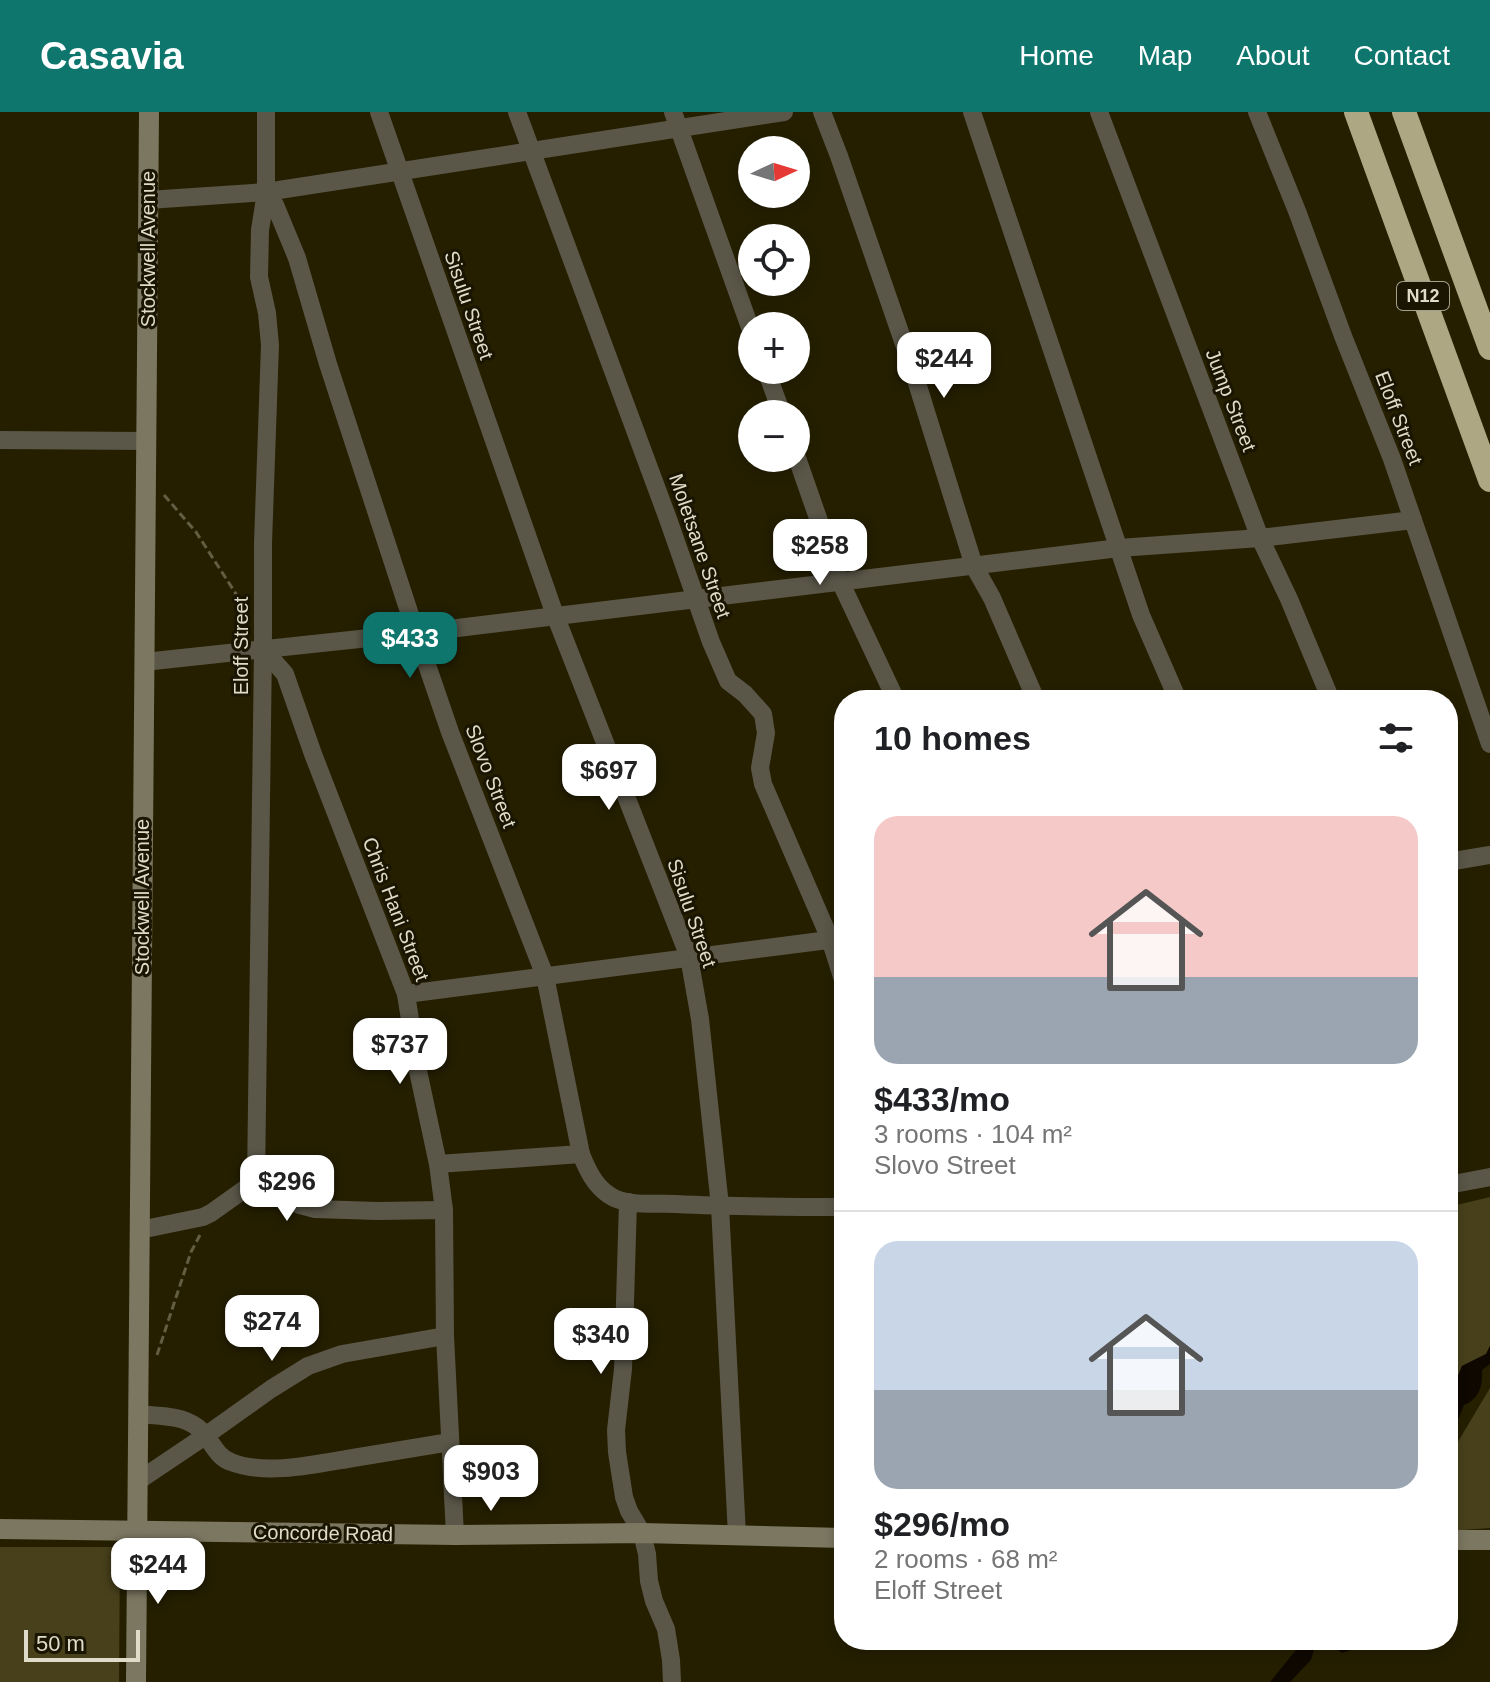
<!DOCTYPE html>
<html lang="en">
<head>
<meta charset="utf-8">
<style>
	:root { --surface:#fff; --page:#f6f6f6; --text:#202124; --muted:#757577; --line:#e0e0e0; --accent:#0f766e }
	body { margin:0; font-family:Arial,sans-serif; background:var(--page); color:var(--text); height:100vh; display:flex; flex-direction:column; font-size:30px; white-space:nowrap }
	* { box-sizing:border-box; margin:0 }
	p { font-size:26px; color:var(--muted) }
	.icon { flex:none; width:44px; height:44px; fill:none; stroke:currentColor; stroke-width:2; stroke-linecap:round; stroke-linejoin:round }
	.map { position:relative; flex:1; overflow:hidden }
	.side { position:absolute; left:834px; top:578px; width:624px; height:960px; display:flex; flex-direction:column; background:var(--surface); border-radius:32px; box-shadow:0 4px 12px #0003 }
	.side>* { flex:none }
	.needle { width:52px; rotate:86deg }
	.buttons { position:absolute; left:738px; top:24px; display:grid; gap:16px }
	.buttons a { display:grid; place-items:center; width:72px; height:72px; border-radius:50%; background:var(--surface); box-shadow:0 4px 12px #0003; font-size:40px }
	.scale { position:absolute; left:24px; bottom:20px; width:116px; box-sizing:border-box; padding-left:8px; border:4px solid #dfdbc9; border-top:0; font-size:22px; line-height:28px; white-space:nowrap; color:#dfdbc9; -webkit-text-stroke:6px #1a1500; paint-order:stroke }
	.price { position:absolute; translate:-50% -68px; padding:0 18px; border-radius:16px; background:#fff; color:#222; font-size:26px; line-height:52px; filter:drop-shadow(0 2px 4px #0008) }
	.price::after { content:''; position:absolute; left:50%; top:48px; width:24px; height:18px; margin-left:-12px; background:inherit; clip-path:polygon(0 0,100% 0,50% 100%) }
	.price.current { background:var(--accent); color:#fff }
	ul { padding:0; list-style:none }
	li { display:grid; align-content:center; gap:16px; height:424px; padding:0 40px }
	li+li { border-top:2px solid var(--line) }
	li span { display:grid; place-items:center; height:248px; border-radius:24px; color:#555 }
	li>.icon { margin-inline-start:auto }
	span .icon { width:144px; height:144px; fill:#fffc; stroke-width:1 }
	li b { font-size:34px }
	h2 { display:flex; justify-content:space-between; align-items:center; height:96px; padding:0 40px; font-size:34px }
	header { display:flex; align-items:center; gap:48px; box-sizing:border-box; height:112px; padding:0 40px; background:var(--accent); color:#fff }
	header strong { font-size:38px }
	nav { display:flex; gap:44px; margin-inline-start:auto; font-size:28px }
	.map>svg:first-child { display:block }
	.green { fill:#48401b }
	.water { fill:#0e0800 }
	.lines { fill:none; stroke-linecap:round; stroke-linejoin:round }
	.path { stroke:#635e43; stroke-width:3; stroke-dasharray:8 4; stroke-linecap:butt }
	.street { stroke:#5a5749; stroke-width:18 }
	.secondary { stroke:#7c7761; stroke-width:20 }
	.highway { stroke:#aea783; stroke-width:24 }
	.labels { text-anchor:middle; stroke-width:6; stroke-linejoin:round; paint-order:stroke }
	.shield { fill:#1a1500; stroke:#a4a08d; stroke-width:2 }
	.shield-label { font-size:18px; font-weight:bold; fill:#dfdbc9 }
	.street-label { font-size:20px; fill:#dfdbc9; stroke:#1a1500 }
</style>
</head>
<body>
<header>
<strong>Casavia</strong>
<nav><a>Home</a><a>Map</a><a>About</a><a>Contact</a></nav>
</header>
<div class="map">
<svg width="1490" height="1570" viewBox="0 0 1490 1570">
	<rect width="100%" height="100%" fill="#251f00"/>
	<g class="green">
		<path d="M1490,1085V1234L1486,1242L1462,1254L1448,1288V1095Z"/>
		<path d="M1490,1276V1416L1448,1419V1343H1450Z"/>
		<path d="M0,1435H120L119,1570H0Z"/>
	</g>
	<g class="water">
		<path d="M1490,1234V1252L1482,1258C1483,1274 1479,1287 1464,1293L1451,1325L1448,1327V1288L1462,1254L1486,1242Z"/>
		<path d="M1304,1528H1325L1316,1531L1311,1548L1290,1570H1270Z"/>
		<path d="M1326,1528H1372L1370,1531L1342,1541Z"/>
	</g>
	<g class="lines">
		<g class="path">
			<path d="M164,383L196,420L238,485L246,502"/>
			<path d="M157,1243L191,1140L200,1123"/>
		</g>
		<g class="street">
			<path d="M379,0L555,503L689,845L700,907L720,1094L737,1423"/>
			<path d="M517,0L668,407L711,530L728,569L745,582L763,602L766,621L760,656L763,672L830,827L844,871"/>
			<path d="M673,0L752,221"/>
			<path d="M822,0L839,44L912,255L974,454L992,486L1036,588"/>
			<path d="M972,0L1141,503L1178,588"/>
			<path d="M1099,0L1260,426L1289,487L1331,588"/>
			<path d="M1257,0L1297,99L1343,224L1392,347L1490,632"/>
			<path d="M266,80L275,93L297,146L328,252L416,521L450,620L545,864L581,1042"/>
			<path d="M148,88L266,80L784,0"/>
			<path d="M766,258L782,302"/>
			<path d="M0,328L146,329"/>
			<path d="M796,343L840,469L896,588"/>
			<path d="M263,537L285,562L313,642L406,882L418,959L438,1052L444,1098L445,1224L455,1423"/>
			<path d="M144,550L416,521L1119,436L1260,426L1413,408"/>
			<path d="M1448,750L1490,743"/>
			<path d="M406,882L844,826"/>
			<path d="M438,1052L581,1042C587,1057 594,1073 609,1083C626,1095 655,1091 676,1092C732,1095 788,1095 844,1095"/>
			<path d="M256,1069L263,537V431L270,233L267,201L259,165L260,118L266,80V0"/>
			<path d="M1448,1073L1490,1065"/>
			<path d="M628,1090L623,1257L616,1318L617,1340L624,1385L629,1399L642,1421L647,1442L649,1469L654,1489L666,1517L671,1548L672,1570"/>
			<path d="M140,1118L203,1105L211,1101L256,1069L287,1087L300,1093L315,1097L378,1099L444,1098"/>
			<path d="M138,1302C158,1304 181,1303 197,1315C211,1325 214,1344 231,1350C266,1364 317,1352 353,1346C385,1341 418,1335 450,1330"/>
			<path d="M138,1369L205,1324L271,1277L308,1254L342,1242L445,1224"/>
		</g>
		<g class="secondary">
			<path d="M0,1417L455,1423L642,1421L844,1426"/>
			<path d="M1448,1428H1490"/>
			<path d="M136,1570L149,0"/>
		</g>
		<g class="highway">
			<path d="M1356,0L1490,368"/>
			<path d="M1404,0L1490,236"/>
		</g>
	</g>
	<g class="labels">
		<rect class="shield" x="1397" y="170" width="52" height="28" rx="6"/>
		<g class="shield-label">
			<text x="1423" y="190">N12</text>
		</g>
		<g class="street-label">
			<text transform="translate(148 137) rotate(-90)" y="7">Stockwell Avenue</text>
			<text transform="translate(469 193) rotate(71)" y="7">Sisulu Street</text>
			<text transform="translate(1231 288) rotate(69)" y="7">Jump Street</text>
			<text transform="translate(1399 306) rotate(69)" y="7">Eloff Street</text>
			<text transform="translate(700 434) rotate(71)" y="7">Moletsane Street</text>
			<text transform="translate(241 534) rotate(-90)" y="7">Eloff Street</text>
			<text transform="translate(491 664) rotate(69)" y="7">Slovo Street</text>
			<text transform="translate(142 785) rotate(-90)" y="7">Stockwell Avenue</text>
			<text transform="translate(396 797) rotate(69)" y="7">Chris Hani Street</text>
			<text transform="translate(692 801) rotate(71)" y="7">Sisulu Street</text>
			<text transform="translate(323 1421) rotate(1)" y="7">Concorde Road</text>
		</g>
	</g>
</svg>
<div class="buttons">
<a><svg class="needle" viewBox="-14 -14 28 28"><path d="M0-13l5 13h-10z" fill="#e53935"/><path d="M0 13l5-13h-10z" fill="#757577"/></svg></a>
<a><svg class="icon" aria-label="locate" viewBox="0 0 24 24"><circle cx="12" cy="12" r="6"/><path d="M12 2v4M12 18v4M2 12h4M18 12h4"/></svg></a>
<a>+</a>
<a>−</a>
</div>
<div class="scale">50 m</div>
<b class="price" style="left:944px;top:288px">$244</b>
<b class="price" style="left:820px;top:475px">$258</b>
<b class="price current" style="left:410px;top:568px">$433</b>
<b class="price" style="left:609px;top:700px">$697</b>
<b class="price" style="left:400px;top:974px">$737</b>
<b class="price" style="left:287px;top:1111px">$296</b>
<b class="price" style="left:272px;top:1251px">$274</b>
<b class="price" style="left:601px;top:1264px">$340</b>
<b class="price" style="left:491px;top:1401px">$903</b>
<b class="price" style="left:158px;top:1494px">$244</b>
<section class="side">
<h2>10 homes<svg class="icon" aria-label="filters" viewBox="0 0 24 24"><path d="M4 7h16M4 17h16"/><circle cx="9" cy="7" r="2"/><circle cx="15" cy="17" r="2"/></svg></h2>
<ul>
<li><span style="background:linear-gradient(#f6c9c9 65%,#9aa5b1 0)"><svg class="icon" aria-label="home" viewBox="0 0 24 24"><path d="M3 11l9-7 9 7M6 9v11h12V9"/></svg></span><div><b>$433/mo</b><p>3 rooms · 104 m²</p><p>Slovo Street</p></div></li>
<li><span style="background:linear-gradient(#c9d6e8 60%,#9aa5b1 0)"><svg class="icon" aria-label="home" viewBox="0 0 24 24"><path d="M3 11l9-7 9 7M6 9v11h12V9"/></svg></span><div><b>$296/mo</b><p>2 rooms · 68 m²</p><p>Eloff Street</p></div></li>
</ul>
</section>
</div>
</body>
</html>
